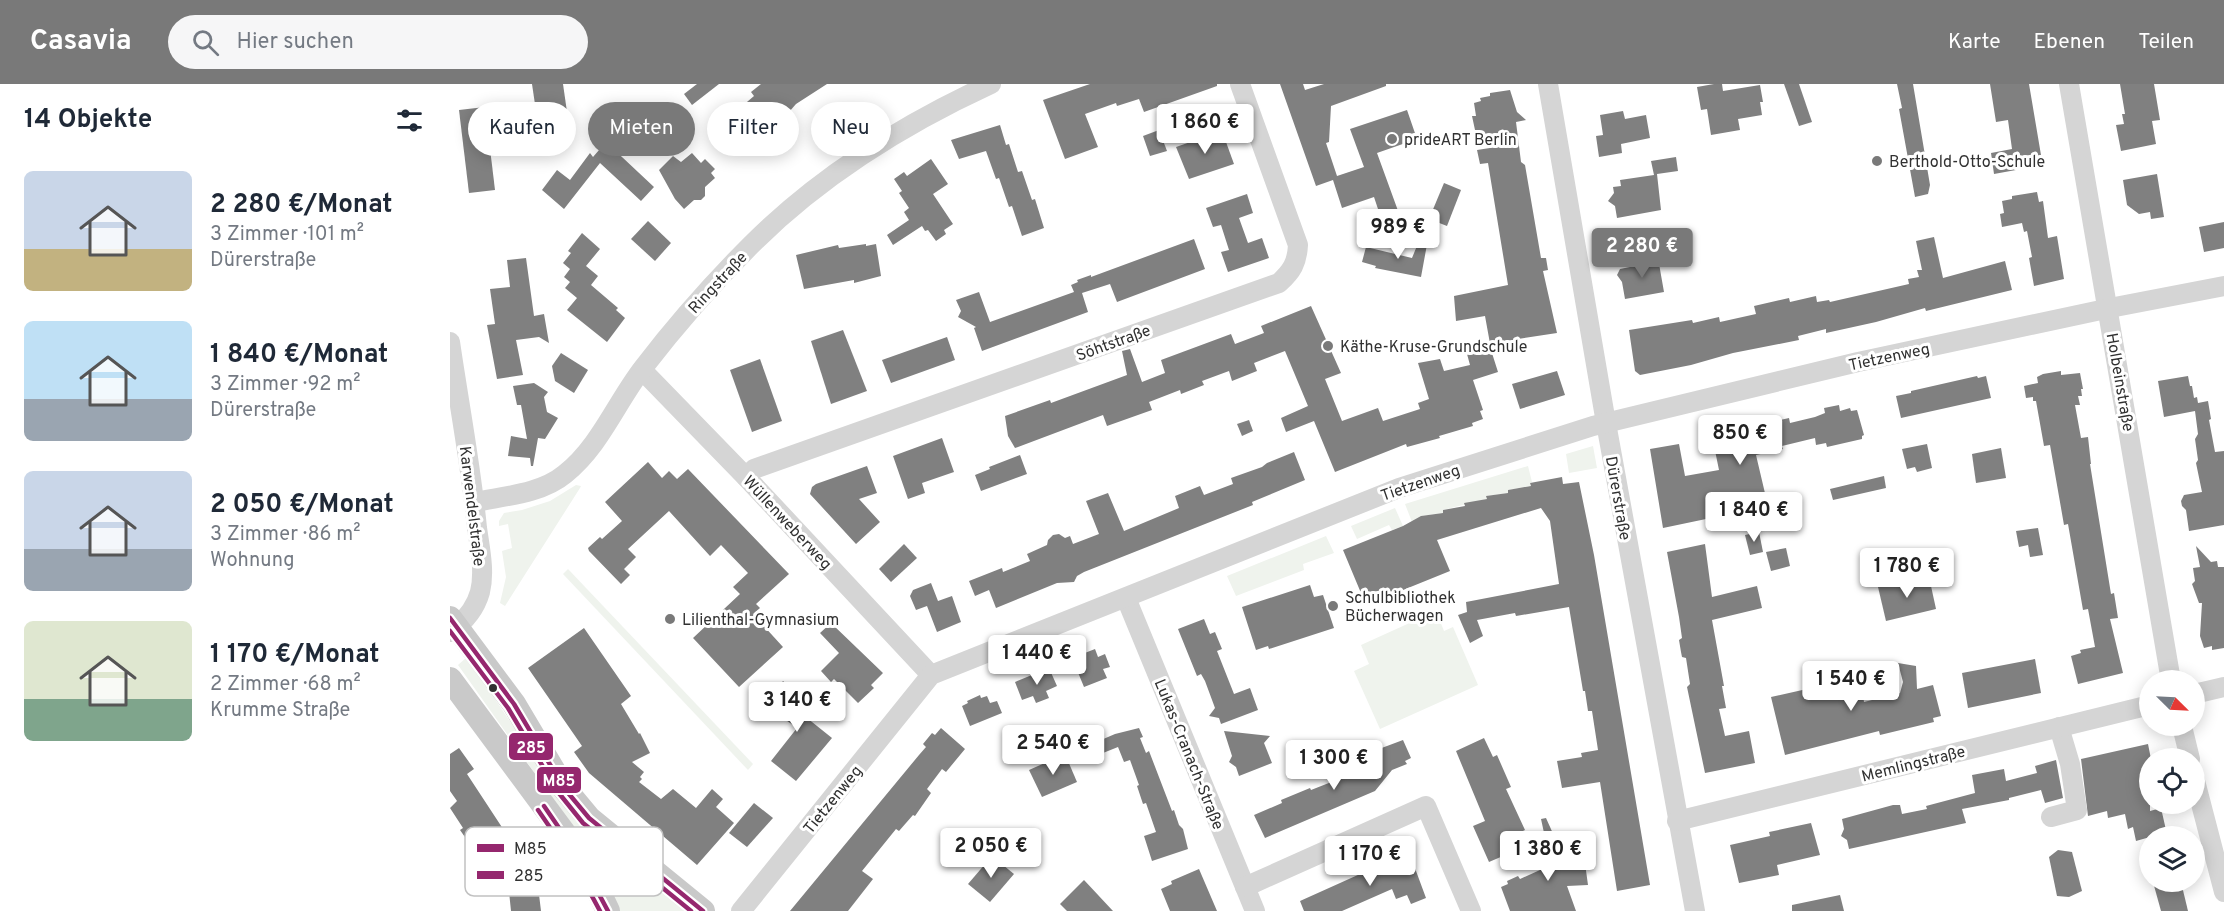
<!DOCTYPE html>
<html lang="de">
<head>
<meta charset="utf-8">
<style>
	:root { --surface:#fff; --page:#f6f6f7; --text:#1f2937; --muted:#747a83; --accent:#797979 }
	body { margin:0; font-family:Overpass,sans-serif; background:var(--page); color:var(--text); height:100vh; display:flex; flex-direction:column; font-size:22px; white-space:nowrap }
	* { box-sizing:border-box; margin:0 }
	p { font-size:20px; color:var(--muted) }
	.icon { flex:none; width:33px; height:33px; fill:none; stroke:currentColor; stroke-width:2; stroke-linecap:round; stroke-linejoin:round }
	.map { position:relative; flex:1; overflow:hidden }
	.sheet { display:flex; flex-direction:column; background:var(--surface); width:450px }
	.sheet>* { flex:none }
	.guide { position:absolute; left:18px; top:18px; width:570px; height:54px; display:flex; gap:12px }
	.needle { width:39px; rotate:114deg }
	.tools { position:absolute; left:1689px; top:586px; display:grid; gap:12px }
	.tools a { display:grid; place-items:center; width:66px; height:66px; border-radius:50%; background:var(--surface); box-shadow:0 3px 15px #0003; font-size:30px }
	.price { position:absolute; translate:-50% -51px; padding:0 14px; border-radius:6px; background:#fff; color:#222; font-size:20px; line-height:39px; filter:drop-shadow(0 2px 3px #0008) }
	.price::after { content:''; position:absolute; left:50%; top:36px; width:18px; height:14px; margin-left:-9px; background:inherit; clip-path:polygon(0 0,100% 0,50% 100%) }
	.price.current { background:var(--accent); color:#fff }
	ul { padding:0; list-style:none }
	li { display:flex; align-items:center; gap:18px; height:150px; padding:0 24px }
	li span { display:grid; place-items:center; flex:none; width:168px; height:120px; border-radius:9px; color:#555 }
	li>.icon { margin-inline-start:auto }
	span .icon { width:72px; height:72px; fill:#fffc; stroke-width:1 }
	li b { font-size:26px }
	h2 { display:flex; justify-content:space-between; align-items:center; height:72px; padding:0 24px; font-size:26px }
	.chip { padding:0 21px; border-radius:27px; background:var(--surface); box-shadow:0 3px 15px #0003; font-size:21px; line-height:54px }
	.chip.current { background:var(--accent); color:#fff }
	header { display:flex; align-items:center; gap:36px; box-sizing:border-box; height:84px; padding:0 30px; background:var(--accent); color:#fff }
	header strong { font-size:28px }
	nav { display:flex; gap:33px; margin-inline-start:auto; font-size:21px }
	.search { width:420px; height:54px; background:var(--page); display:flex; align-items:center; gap:15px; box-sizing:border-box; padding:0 21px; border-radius:33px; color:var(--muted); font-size:22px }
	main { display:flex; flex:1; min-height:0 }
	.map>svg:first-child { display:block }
	.grass { fill:#eff3ed }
	.building { fill:#808080 }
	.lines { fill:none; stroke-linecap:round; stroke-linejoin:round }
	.minor { stroke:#d5d5d5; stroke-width:20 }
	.major { stroke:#c9c9c9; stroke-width:24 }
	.bus-1-casing { stroke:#fff; stroke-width:9 }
	.bus-2-casing { stroke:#fff; stroke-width:9 }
	.bus-1 { stroke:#95276e; stroke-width:4.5 }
	.bus-2 { stroke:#95276e; stroke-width:4.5 }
	.poi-dot { fill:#797979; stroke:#fff; stroke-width:2 }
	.bus-dot { fill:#313131; stroke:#fff; stroke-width:2 }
	.labels { text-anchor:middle; stroke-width:6; stroke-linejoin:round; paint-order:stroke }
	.poi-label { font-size:16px; fill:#313131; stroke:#fff; text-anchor:start }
	.street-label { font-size:16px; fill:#313131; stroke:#fff }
	.key { fill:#fff; stroke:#c1c1c1; stroke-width:1.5 }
	.key-label { font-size:16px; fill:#313131 }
	.line-badge { stroke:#fff; stroke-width:2 }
	.badge-label { font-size:16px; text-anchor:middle; font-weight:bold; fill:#fff }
</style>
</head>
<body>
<header>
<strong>Casavia</strong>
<div class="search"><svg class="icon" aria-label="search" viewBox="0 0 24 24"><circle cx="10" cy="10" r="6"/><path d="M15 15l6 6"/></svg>Hier suchen</div>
<nav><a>Karte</a><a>Ebenen</a><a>Teilen</a></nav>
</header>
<main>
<section class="sheet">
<h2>14 Objekte<svg class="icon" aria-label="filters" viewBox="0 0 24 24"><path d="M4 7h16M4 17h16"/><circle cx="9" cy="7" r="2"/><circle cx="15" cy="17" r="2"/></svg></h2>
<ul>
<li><span style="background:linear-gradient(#c9d6e8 65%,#c2b280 0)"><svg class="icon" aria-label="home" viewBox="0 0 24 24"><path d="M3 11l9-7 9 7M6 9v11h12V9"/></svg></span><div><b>2 280 €/Monat</b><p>3 Zimmer · 101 m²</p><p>Dürerstraße</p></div></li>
<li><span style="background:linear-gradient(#bfe0f5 65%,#9aa5b1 0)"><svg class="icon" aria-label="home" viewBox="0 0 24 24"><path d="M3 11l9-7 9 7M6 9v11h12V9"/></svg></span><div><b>1 840 €/Monat</b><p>3 Zimmer · 92 m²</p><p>Dürerstraße</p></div></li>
<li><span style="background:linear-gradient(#c9d6e8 65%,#9aa5b1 0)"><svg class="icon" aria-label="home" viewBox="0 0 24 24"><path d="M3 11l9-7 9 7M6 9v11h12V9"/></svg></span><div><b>2 050 €/Monat</b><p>3 Zimmer · 86 m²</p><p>Wohnung</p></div></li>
<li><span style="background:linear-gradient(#dfe7d0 65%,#7fa58c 0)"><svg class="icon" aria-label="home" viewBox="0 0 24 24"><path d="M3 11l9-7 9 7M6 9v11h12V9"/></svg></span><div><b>1 170 €/Monat</b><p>2 Zimmer · 68 m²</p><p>Krumme Straße</p></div></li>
</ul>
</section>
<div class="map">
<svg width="1774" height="827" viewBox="0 0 1774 827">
	<rect width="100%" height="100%" fill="#fff"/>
	<g class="grass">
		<path d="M1143,362L1147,384L1119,389L1116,370Z"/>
		<path d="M1078,382L1082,398L1080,399L1081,402L1058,406V409L1037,412V415L993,426V429L971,432V435L962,438L955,420Z"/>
		<path d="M126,401L131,402L130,404L55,522L50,519L56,493L52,467L62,464L58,440L49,442V437L54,429L72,426L100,417Z"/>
		<path d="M945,424L953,442L942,446L939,441L907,455L901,442Z"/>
		<path d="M876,452L884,469L853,480L854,486L786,512L777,492Z"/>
		<path d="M118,485L303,680L298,686L113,490Z"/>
		<path d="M986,527L994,547L1003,543L1028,601L930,645L904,587L919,580L911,561Z"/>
		<path d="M17,573L71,654L237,827H169L123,743L8,581Z"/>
	</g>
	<g class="building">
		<path d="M82,0H113L120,49L90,54Z"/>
		<path d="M247,0H269L242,21L234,10Z"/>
		<path d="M311,0H377L346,20L339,28L341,30L327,41L325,39L301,63L294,67L292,65L284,71L260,41L281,24L284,29L304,12L301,8Z"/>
		<path d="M640,0H767V2L694,28L689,15L667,22L666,19L635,30L648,63L615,75L593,16Z"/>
		<path d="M830,0H853L855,6L874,0H936V2L881,22L879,58L876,59L887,92L914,83L900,45L957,26L967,55L927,69L951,135V141L935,146L924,113L892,124L883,96L866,102Z"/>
		<path d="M1264,0H1272L1273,7L1310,1L1313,18H1310L1312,31L1288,35L1290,46L1261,51L1257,25L1251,26L1247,3Z"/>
		<path d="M1334,0H1349L1362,38L1349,42Z"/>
		<path d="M1447,0H1463L1480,101L1478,110L1465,113L1449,25L1452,24Z"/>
		<path d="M1540,0H1579L1591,71L1565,76L1566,86L1544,90L1541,69L1562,65L1558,36L1546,38Z"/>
		<path d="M1670,0H1704L1710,36L1702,37L1706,60L1671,67L1666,41L1674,40L1672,30H1675Z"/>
		<path d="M1060,6L1067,28L1076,36L1066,38L1071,78L1075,81L1091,174H1096L1098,186L1093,187L1107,249L1068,255L1069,260L1041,265L1035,232L1006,237L1004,212L1058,201L1038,79L1030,80L1027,66L1059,61L1025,46L1022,32H1026L1024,19L1031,17L1030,14L1040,12V9Z"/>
		<path d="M35,23L45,106L19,109L9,26Z"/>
		<path d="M1173,27L1175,35L1196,31L1200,54L1171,60L1172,69L1149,73L1146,52L1153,51L1150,31Z"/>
		<path d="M195,34L202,47L191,53L184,40Z"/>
		<path d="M550,41L556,61L559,60L568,88L572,87L582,116L585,115L594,144L572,152L562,122L559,123L549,94L546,95L536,67L509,75L501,56Z"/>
		<path d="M709,46L717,67L700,72L693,52Z"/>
		<path d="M772,47L784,80L739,95L726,63Z"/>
		<path d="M156,58L204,103L191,117L150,79L114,125L92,106L107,86L120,96L140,69L143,73Z"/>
		<path d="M242,69L251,79L255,75L265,85L261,89L265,94L255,103V112L251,116H244L234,125L225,115L209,86L223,72L231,78Z"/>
		<path d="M1226,73L1228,87L1207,90L1211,126L1167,134L1165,122L1158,117L1164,109L1163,103L1171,102L1170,96L1204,91L1201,77Z"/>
		<path d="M481,75L498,100L483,110L503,140L494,146L496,150L486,157L478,146L475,147L472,142L443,161L437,151L459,136L454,128L459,124L449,109L452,107L444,95L454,88L457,92Z"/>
		<path d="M1707,90L1714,133L1701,135L1700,128L1689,130L1677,121L1673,96Z"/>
		<path d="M994,99L1011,106L997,142L979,135Z"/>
		<path d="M1587,108L1589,118L1593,117L1598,154L1607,152L1614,195L1584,202L1579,174L1582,173L1577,147L1574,148L1572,139L1552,143L1550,130L1554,129L1552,117L1562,115V112Z"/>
		<path d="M797,110L803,129L789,134L798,159L812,154L819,174L778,188L771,168L779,166L771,141L763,143L756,124Z"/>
		<path d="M198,137L221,159L205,177L181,155Z"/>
		<path d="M1774,138V164L1754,168L1749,143Z"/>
		<path d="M132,149L150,165L136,182L148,192L141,201L168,224L166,226L175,234L157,258L117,226L127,214L115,204L120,198L114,193L120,185L113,179L121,169L118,167Z"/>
		<path d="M971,152L978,155L971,193L925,184L926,182L912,178L916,163L962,174Z"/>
		<path d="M1484,153L1493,194L1555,177L1562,206L1476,227L1475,224L1426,238L1376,249V245L1348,252L1349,256L1283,269L1241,281L1190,291L1185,287L1179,246L1242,236L1243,239L1269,233L1270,238L1306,230L1304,222L1339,214L1340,218L1366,212L1367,218L1379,216L1380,218L1459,200L1458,195L1469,193L1467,186H1472L1466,157Z"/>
		<path d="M744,155L755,185L667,218L660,200L632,209L638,228L532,267L524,244L526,243L508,233L511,227L506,216L529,208L540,238L624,208L621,201L628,198L627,196L641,191V193Z"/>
		<path d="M416,160V162L426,160L431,192L404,199V196L354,205L346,171L388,161L389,164Z"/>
		<path d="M76,174L84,232L94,230L99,259L89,253L66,256L73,291L47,295L37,241L45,240L40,205L60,203L57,176Z"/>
		<path d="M1198,174L1199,176L1208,174L1214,208L1175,215L1172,198L1167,191L1170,185L1185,182L1184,177Z"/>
		<path d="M861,222L891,289L875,295L892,337L928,324L933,337L970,325L968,319L979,315L968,279L990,275L994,287L1020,281L1017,270L1041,266L1048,288L1023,296L1033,326L1030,327L1033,335L1022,339L1023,342L989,352L990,354L957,363L956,360L885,388L864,337L836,348L831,334L858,322L835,267L804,279L807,287L782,297L779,287L752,297L754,301L731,310L730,306L699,318L702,326L657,342L653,331L565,364L558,352L555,332L600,316L601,319L677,291L672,267L680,265L692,298L715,289L711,276L781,250L785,260L814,249L811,242Z"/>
		<path d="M393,246L417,307L381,320L361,257Z"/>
		<path d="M497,253L505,276L441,299L432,276Z"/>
		<path d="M111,269L138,286L124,309L105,297L102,282Z"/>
		<path d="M310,275L332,337L302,348L280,286Z"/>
		<path d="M1107,287L1115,311L1070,325L1062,300Z"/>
		<path d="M1611,287V291L1630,289L1633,305H1631L1632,312H1628L1630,321H1625L1631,354L1638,353L1641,380H1640L1661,510L1664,509L1668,534L1660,535L1673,589L1628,600L1621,572L1631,569L1630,566L1645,563L1638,525L1633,526L1618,440L1614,441L1600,361L1594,362L1586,317H1583V313L1576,314L1574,302L1588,299L1587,293L1593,290Z"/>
		<path d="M1527,292L1528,294L1536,292L1541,314L1451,334L1446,312L1461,309V307Z"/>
		<path d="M1738,292L1740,302H1742L1744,314L1747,313L1748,319L1758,317L1761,335L1759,336L1765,368L1774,367V441L1739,447L1736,426L1732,422L1731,417L1734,411L1752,408L1746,379L1748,376L1745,355L1748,350L1745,327L1714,333L1708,297Z"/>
		<path d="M84,299L98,308L94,313L97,328L108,334L95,355L88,354L83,382H81L80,374L58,372L61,352L77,355L71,321H67L63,302Z"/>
		<path d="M1389,321L1390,327L1400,324L1401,327L1407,326L1414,351L1412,352V355L1377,363L1376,359L1366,361L1365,354L1332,362L1333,365L1306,371L1318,422L1213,444L1200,365L1229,360L1235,392L1269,386L1262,352L1316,339L1319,335L1322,338L1339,334L1340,339L1365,333L1375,329L1374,324Z"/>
		<path d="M799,336L803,347L792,352L787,340Z"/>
		<path d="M492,354L504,388L472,399L475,409L458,415L443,372Z"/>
		<path d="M1477,360L1482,384L1467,388L1465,383L1457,385L1452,365Z"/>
		<path d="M1551,364L1556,394L1526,399L1522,370Z"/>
		<path d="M844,368L855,396L802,418L803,421L634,488L627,492L624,498L607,499L546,524L539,506L525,512L519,497L552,484L553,488L580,477L577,470L597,461L598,456L603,451L609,450L615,454L620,452L623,460L649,450L636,417L658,409L674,447L729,424L725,412L750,402L754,411L783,400L781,394L812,383L817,379Z"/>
		<path d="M570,371L577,390L531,407L525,391L540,385L539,383Z"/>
		<path d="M198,378L212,394L219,387L227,395L238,385L339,490L306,520L310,524L303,530L333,563L289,603L243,554L290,510L283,503L298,489L271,461L260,472L219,427L178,465L186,473L174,485L180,491L171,500L139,467L138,464L150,453L152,455L172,437L155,418Z"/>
		<path d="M417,382L427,409L409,415L430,438L406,460L360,410L362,403L366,400Z"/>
		<path d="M1434,392L1436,404L1383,416L1380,405Z"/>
		<path d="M1112,393L1113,400L1129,398L1144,471L1200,801L1167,807L1150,698L1112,704L1107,677L1132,673L1131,669L1148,666L1142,627H1138L1135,607H1133L1119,523L1066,532L1065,529L1027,536L1033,552L1020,559L1008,531L1017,528L1016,518L1109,500L1100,437L1091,424L987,456L1000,487L916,521L893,466L953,442L971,432L993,429V426L1015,422L1014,419L1037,415L1036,412L1058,409V406L1081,402L1080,399Z"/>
		<path d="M1588,444L1593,471L1580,473L1578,461L1569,463L1566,447Z"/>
		<path d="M1309,448L1313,468L1300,471L1295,451Z"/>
		<path d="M454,460L467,474L441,498L429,485Z"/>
		<path d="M1255,460L1262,513L1307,502L1312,524L1262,536L1274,602H1272L1276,624L1269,625L1275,652L1299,647L1305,679L1255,689L1237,603L1240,600L1236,574L1232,573L1231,568L1229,556L1232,554L1229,533L1217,468Z"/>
		<path d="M1746,462L1761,478L1767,477L1768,483H1774V564L1762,566V562L1754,564L1750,552L1752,519H1749L1742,500L1745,497L1743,484L1750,483Z"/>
		<path d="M1336,464L1340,482L1321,487L1316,468Z"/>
		<path d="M1479,493L1486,525L1436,537L1428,503Z"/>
		<path d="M481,499L488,517L502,512L511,538L487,548L477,522L466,526L460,512L463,506Z"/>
		<path d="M860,501L864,513L873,511L884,544L819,565L818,562L806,566L792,523Z"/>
		<path d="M754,535L760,550L765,548L772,565L767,567L784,610L800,604L808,626L771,640L769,634L759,632L765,624L755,597L751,590L747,592L728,545Z"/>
		<path d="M381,539L433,589L421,601L424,604L408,619L384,595L381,598L371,587L389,569L370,549Z"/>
		<path d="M134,544L181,612L171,620L189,650L190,649L200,669L182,678L194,688L190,693L192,695L189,698L211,715L223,705L246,724L262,705L273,715L266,723L284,739L247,781L139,689L124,668L132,662L78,584Z"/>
		<path d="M645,565L648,573L655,570L660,583L653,585L657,594L634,603L622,574Z"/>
		<path d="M1585,575L1591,609L1518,624L1512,589Z"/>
		<path d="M1448,579L1466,582L1467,605L1483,601L1491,632L1483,634L1484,638L1430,651L1429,647L1335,671L1321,613L1410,593L1414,618L1450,609L1453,598Z"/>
		<path d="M599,584L607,602L596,607L599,614L586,619L583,612L572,616L565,598Z"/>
		<path d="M333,597L363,625L357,634L382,654L346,697L321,677L347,644L315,621Z"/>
		<path d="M530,611L531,614L537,612L540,619L547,617L552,629L520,642L512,622L518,619L517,617Z"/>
		<path d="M491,644L515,665L496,688L492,685L477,705L481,709L465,732L463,731L449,747L446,745L412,787L423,795L398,827H340L469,671L476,663L473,660L482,649L485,651Z"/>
		<path d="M689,644L693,653L690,654L696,669L699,667L722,727L724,726L729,741L733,745L738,765L702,777L694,752L706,748L696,719L693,720L687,702L689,701L680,676L674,678L668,663L648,671L644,659L665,650Z"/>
		<path d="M774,647L820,652L814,659L822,679L789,692L786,683L779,678L782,672Z"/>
		<path d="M1034,654L1043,673L1047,671L1061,703L1056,705L1075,746L1054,756L1060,769L1039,778L1023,742L1035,737L1006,667Z"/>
		<path d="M953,656L961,674L955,677L957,680L942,686L925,707L815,754L804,731L832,719L831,716L860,704L861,706L889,695L887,690L913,680L921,668Z"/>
		<path d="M1698,660L1701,675H1700V727L1711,724L1716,746L1710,748L1711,753H1700L1686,757L1683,743L1678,745L1675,730L1658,734L1657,727L1638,732L1631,675Z"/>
		<path d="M9,664L24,685L17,690L61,757L73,756L75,774L78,773L80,795L87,794L91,827H61L58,798L49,799L46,766L37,772L34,768L31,769L21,754L17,756L10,746L13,744L0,724L7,717L0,707V670Z"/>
		<path d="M615,670L627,698L592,713L579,686Z"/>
		<path d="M1606,676L1613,714L1595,719L1591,706L1559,714V716L1512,725L1516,739L1399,765L1397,756L1391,752L1394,745L1392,735L1443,721H1450L1452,730L1477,725L1476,722L1525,709L1522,691L1554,685L1556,697L1587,689L1585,682Z"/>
		<path d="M304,719L323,734L297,763L279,749Z"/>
		<path d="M1096,734L1114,774L1134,772L1138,801L1117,802L1126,827H1060L1051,803L1058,800L1057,797L1068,792L1070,795L1101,781L1091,735Z"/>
		<path d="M1361,739L1370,771L1327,781L1329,791L1289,799L1280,761L1320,752L1319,748Z"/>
		<path d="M1608,766L1622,768L1632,807L1619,813L1607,812L1599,773Z"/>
		<path d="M959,768L976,814L961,820L957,811L946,815L942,805L892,827H854L850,817Z"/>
		<path d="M542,772L564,790L540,818L518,800Z"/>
		<path d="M749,785L767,827H720L711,805L722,800L721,797Z"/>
		<path d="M634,796L663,827H617L610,820Z"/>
		<path d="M1703,798H1731L1738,827H1711Z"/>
		<path d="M1390,811L1394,827H1342V821Z"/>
	</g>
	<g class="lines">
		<g class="minor">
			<path d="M1098,0L1156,339L1245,827"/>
			<path d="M1619,0L1721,597"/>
			<path d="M0,258C9,320 21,382 27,444C30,465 35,488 30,508C25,526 14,538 0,548"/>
			<path d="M192,286L296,393L481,591"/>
			<path d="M296,393L304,385L829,199C842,187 847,179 848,161L790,0"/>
			<path d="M25,418C54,412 91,410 115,390C150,362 166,319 193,284C226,241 262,200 301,161C369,93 454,40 541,0"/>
			<path d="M676,514L805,827"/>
			<path d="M1744,610L1774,603"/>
			<path d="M1732,642L1740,675"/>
			<path d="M1744,693L1774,808"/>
			<path d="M1601,733L1627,726L1620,680L1609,643"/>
			<path d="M1227,737L1700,621"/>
			<path d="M795,803L976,722L1021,827"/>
			<path d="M149,808L189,775"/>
			<path d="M291,827L481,591L949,404L1143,342L1408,278L1665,223L1774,202"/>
		</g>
		<g class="major">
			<path d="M0,534L64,620L114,704L139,734L253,827"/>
			<path d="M0,595L117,753L149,808L158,827"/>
		</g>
		<g class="bus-1-casing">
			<g id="bus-1">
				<path d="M0,534L64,620L114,704L139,734L253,827"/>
				<path d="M94,722L129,773L158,827"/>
			</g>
		</g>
		<g class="bus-2-casing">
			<g id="bus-2">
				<path d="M0,547L58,624L108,708L133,739L241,827"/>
				<path d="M88,726L123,777L150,827"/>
			</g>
		</g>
		<use href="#bus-1" class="bus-1"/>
		<use href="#bus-2" class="bus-2"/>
	</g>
	<g class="poi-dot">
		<circle cx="942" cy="55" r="6"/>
		<circle cx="1427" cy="77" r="6"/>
		<circle cx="878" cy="262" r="6"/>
		<circle cx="883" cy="522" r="6"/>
		<circle cx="220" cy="535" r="6"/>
	</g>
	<circle class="bus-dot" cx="43" cy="604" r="5"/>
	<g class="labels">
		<g class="poi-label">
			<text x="954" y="61">prideART Berlin</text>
			<text x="1439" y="83">Berthold-Otto-Schule</text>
			<text x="890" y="268">Käthe-Kruse-Grundschule</text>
			<text x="895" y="519">Schulbibliothek<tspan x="895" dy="18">Bücherwagen</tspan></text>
			<text x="232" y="541">Lilienthal-Gymnasium</text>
		</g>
		<g class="street-label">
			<text transform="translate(267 198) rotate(-47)" y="6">Ringstraße</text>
			<text transform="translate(663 258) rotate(-20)" y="6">Söhtstraße</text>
			<text transform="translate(1439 272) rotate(-12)" y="6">Tietzenweg</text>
			<text transform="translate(1671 298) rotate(80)" y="6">Holbeinstraße</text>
			<text transform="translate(970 398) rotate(-19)" y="6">Tietzenweg</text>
			<text transform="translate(1169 414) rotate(80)" y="6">Dürerstraße</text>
			<text transform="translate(23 422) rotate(83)" y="6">Karwendelstraße</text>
			<text transform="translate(338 438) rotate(47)" y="6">Wüllenweberweg</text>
			<text transform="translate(740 670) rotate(68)" y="6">Lukas-Cranach-Straße</text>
			<text transform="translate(1463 679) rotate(-14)" y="6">Memlingstraße</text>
			<text transform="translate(382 715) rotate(-51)" y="6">Tietzenweg</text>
		</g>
	</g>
	<rect x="15" y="743" width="198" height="69" rx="9" class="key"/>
	<rect x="27" y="760" width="27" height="8" fill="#95276e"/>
	<rect x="27" y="787" width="27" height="8" fill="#95276e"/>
	<g class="key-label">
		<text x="64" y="770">M85</text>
		<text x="64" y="797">285</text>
	</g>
	<g class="line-badge">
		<rect x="58" y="648" width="46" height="29" rx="6" fill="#95276e"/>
		<rect x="86" y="682" width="46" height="28" rx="6" fill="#95276e"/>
	</g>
	<g class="badge-label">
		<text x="81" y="669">285</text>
		<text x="109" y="702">M85</text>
	</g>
</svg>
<div class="tools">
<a><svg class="needle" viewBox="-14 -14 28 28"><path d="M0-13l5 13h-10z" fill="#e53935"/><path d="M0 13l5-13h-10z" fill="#747a83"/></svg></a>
<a><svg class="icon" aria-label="locate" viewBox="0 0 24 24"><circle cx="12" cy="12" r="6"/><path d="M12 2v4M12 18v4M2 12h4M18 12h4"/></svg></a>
<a><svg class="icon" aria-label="layers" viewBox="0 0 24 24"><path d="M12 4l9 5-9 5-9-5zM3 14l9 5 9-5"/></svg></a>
</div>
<b class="price" style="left:755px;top:71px">1 860 €</b>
<b class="price" style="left:948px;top:176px">989 €</b>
<b class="price current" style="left:1192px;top:195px">2 280 €</b>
<b class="price" style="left:1290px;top:382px">850 €</b>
<b class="price" style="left:1304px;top:459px">1 840 €</b>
<b class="price" style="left:1457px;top:515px">1 780 €</b>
<b class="price" style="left:587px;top:602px">1 440 €</b>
<b class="price" style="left:1401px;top:628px">1 540 €</b>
<b class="price" style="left:347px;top:649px">3 140 €</b>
<b class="price" style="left:603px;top:692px">2 540 €</b>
<b class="price" style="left:884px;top:707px">1 300 €</b>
<b class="price" style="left:541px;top:795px">2 050 €</b>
<b class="price" style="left:1098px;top:798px">1 380 €</b>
<b class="price" style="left:920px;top:803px">1 170 €</b>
<div class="guide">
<a class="chip">Kaufen</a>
<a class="chip current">Mieten</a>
<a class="chip">Filter</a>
<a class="chip">Neu</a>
</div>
</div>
</main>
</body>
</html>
